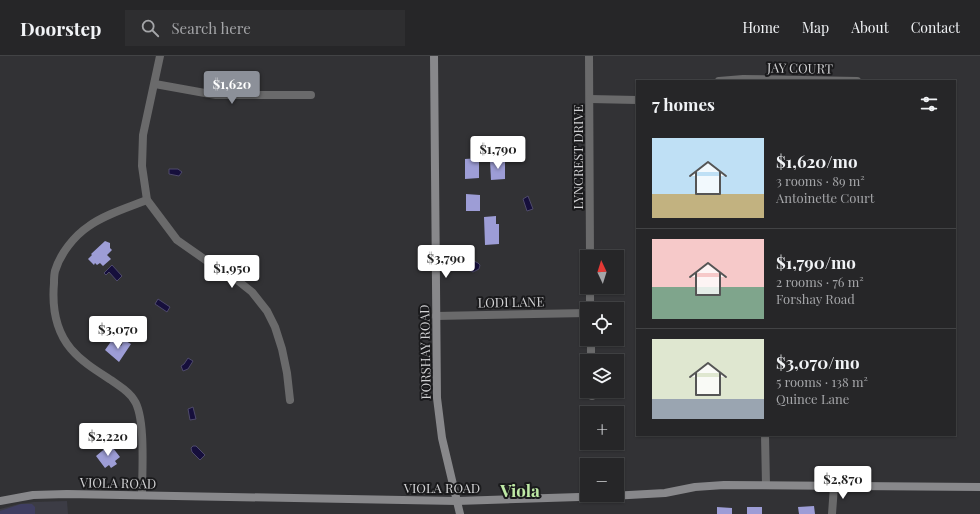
<!DOCTYPE html>
<html lang="en">
<head>
<meta charset="utf-8">
<style>
	:root { --surface:#262628; --page:#2e2e30; --text:#f1f3f6; --muted:#a4a5a8; --line:#424345; --accent:#8c9099 }
	body { margin:0; font-family:"Playfair Display",serif; background:var(--page); color:var(--text); height:100vh; display:flex; flex-direction:column; font-size:15px; white-space:nowrap }
	* { box-sizing:border-box; margin:0 }
	p { font-size:13px; color:var(--muted) }
	.icon { flex:none; width:22px; height:22px; fill:none; stroke:currentColor; stroke-width:2; stroke-linecap:round; stroke-linejoin:round }
	.map { position:relative; flex:1; overflow:hidden }
	.details { position:absolute; left:636px; top:24px; width:320px; height:356px; display:flex; flex-direction:column; background:var(--surface); border-radius:0px; box-shadow:0 1px 3px #0004,0 0 0 1px var(--line) }
	.details>* { flex:none }
	.needle { width:26px; rotate:356deg }
	.tools { position:absolute; left:580px; top:194px; display:grid; gap:8px }
	.tools a { display:grid; place-items:center; width:44px; height:44px; border-radius:0px; background:var(--surface); box-shadow:0 1px 3px #0004,0 0 0 1px var(--line); font-size:20px }
	.price { position:absolute; translate:-50% -34px; padding:0 9px; border-radius:4px; background:#fff; color:#222; font-size:13px; line-height:26px; filter:drop-shadow(0 1px 2px #0008) }
	.price::after { content:''; position:absolute; left:50%; top:24px; width:12px; height:9px; margin-left:-6px; background:inherit; clip-path:polygon(0 0,100% 0,50% 100%) }
	.price.on { background:var(--accent); color:#fff }
	ul { padding:0; list-style:none }
	li { display:flex; align-items:center; gap:12px; height:100px; padding:0 16px }
	li+li { border-top:1px solid var(--line) }
	li span { display:grid; place-items:center; flex:none; width:112px; height:80px; border-radius:0px; color:#555 }
	li>.icon { margin-inline-start:auto }
	span .icon { width:48px; height:48px; fill:#fffc; stroke-width:1 }
	li b { font-size:17px }
	h2 { display:flex; justify-content:space-between; align-items:center; height:48px; padding:0 16px; font-size:17px }
	header { display:flex; align-items:center; gap:24px; box-sizing:border-box; height:56px; padding:0 20px; background:var(--surface); border-bottom:1px solid var(--line) }
	header strong { font-size:19px }
	nav { display:flex; gap:22px; margin-inline-start:auto; font-size:14px }
	.search { width:280px; height:36px; background:var(--page); display:flex; align-items:center; gap:10px; box-sizing:border-box; padding:0 14px; border-radius:0px; color:var(--muted); font-size:15px }
	.map>svg:first-child { display:block }
	.built { fill:#3c3c45 }
	.green { fill:#3f3e61 }
	.water { fill:#160f3c; stroke:#4e4a6a }
	.building { fill:#9d9dd6 }
	.lines { fill:none; stroke-linecap:round; stroke-linejoin:round }
	.street { stroke:#6a6a6b; stroke-width:8 }
	.secondary { stroke:#88888b; stroke-width:8 }
	.labels { text-anchor:middle; stroke-width:4; stroke-linejoin:round; paint-order:stroke }
	.street-label { font-size:13px; fill:#d2d2d4; stroke:#1a1a1c }
	.district-label { font-size:17px; font-weight:bold; fill:#bee9a5; stroke:#1a1a1c }
</style>
</head>
<body>
<header>
<strong>Doorstep</strong>
<div class="search"><svg class="icon" aria-label="search" viewBox="0 0 24 24"><circle cx="10" cy="10" r="6"/><path d="M15 15l6 6"/></svg>Search here</div>
<nav><a>Home</a><a>Map</a><a>About</a><a>Contact</a></nav>
</header>
<div class="map">
<svg width="980" height="458" viewBox="0 0 980 458">
	<rect width="100%" height="100%" fill="#323235"/>
	<path class="built" d="M67,445L68,458H0V453L19,448L34,446Z"/>
	<path class="green" d="M21,448H32L35,451V458H0V455Z"/>
	<g class="water">
		<path d="M169,113H178L182,116L179,120L169,118Z"/>
		<path d="M528,140L533,153L527,155L523,143Z"/>
		<path d="M468,205H474L478,207L480,209L479,213L473,216L468,214L465,209Z"/>
		<path d="M112,209L122,220L117,225L109,216L106,219L104,217Z"/>
		<path d="M158,243L170,251L167,256L155,248Z"/>
		<path d="M188,302L193,305L188,313L183,315L181,310L184,308Z"/>
		<path d="M193,351L196,363L190,364L188,353Z"/>
		<path d="M193,390H196L205,399L200,404L192,396L191,392Z"/>
	</g>
	<g class="building">
		<path d="M479,102V122L465,123V103Z"/>
		<path d="M505,104V123L491,124L490,105Z"/>
		<path d="M466,138L480,139V155H466Z"/>
		<path d="M496,160V168H499V188L485,189L484,161Z"/>
		<path d="M105,185L110,187V192L112,194L107,199L111,203L103,210L100,207L97,209L95,207L94,209L88,203L92,199L91,198Z"/>
		<path d="M112,284L121,290L124,284L131,288L119,306L105,294Z"/>
		<path d="M108,390L111,394L113,392L120,401L115,405L117,408L111,412L109,409L105,412L96,400Z"/>
		<path d="M814,450L815,458H799L798,451Z"/>
		<path d="M717,451L732,452V458H717Z"/>
		<rect x="747" y="451" width="15" height="7"/>
	</g>
	<g class="lines">
		<g class="street">
			<path d="M160,0L143,79L142,110L147,144L177,184L207,205L232,220L252,236L267,255L275,271L282,293L287,317L290,344"/>
			<path d="M589,0L590,201"/>
			<path d="M719,25L743,23L857,25"/>
			<path d="M155,28L216,39H311"/>
			<path d="M590,43L637,44"/>
			<path d="M590,231V253"/>
			<path d="M436,260L587,257"/>
			<path d="M591,283V305"/>
			<path d="M592,335V340"/>
			<path d="M765,379L766,429"/>
			<path d="M142,439C142,417 146,361 134,344C129,335 119,330 111,324C97,315 82,306 71,293C55,274 52,250 54,227C54,223 54,219 55,215C60,198 74,180 89,170C106,158 127,152 147,144"/>
			<path d="M832,458L834,430"/>
		</g>
		<g class="secondary">
			<path d="M434,0L437,342L442,382L460,458"/>
			<path d="M0,445L33,439L67,438L457,445L611,440L665,437L695,431L724,429L980,431"/>
		</g>
	</g>
	<g class="labels">
		<g class="street-label">
			<text transform="translate(800 12) rotate(1)" y="5">JAY COURT</text>
			<text transform="translate(578 101) rotate(-90)" y="5">LYNCREST DRIVE</text>
			<text transform="translate(511 246) rotate(-1)" y="5">LODI LANE</text>
			<text transform="translate(425 296) rotate(-91)" y="5">FORSHAY ROAD</text>
			<text transform="translate(118 427) rotate(1)" y="5">VIOLA ROAD</text>
			<text x="442" y="437">VIOLA ROAD</text>
		</g>
		<g class="district-label">
			<text x="520" y="441">Viola</text>
		</g>
	</g>
</svg>
<div class="tools">
<a><svg class="needle" viewBox="-14 -14 28 28"><path d="M0-13l5 13h-10z" fill="#e53935"/><path d="M0 13l5-13h-10z" fill="#a4a5a8"/></svg></a>
<a><svg class="icon" aria-label="locate" viewBox="0 0 24 24"><circle cx="12" cy="12" r="6"/><path d="M12 2v4M12 18v4M2 12h4M18 12h4"/></svg></a>
<a><svg class="icon" aria-label="layers" viewBox="0 0 24 24"><path d="M12 4l9 5-9 5-9-5zM3 14l9 5 9-5"/></svg></a>
<a>+</a>
<a>−</a>
</div>
<b class="price on" style="left:232px;top:49px">$1,620</b>
<b class="price" style="left:498px;top:114px">$1,790</b>
<b class="price" style="left:446px;top:223px">$3,790</b>
<b class="price" style="left:232px;top:233px">$1,950</b>
<b class="price" style="left:118px;top:294px">$3,070</b>
<b class="price" style="left:108px;top:401px">$2,220</b>
<b class="price" style="left:843px;top:444px">$2,870</b>
<section class="details">
<h2>7 homes<svg class="icon" aria-label="filters" viewBox="0 0 24 24"><path d="M4 7h16M4 17h16"/><circle cx="9" cy="7" r="2"/><circle cx="15" cy="17" r="2"/></svg></h2>
<ul>
<li><span style="background:linear-gradient(#bfe0f5 70%,#c2b280 0)"><svg class="icon" aria-label="home" viewBox="0 0 24 24"><path d="M3 11l9-7 9 7M6 9v11h12V9"/></svg></span><div><b>$1,620/mo</b><p>3 rooms · 89 m²</p><p>Antoinette Court</p></div></li>
<li><span style="background:linear-gradient(#f6c9c9 60%,#7fa58c 0)"><svg class="icon" aria-label="home" viewBox="0 0 24 24"><path d="M3 11l9-7 9 7M6 9v11h12V9"/></svg></span><div><b>$1,790/mo</b><p>2 rooms · 76 m²</p><p>Forshay Road</p></div></li>
<li><span style="background:linear-gradient(#dfe7d0 75%,#9aa5b1 0)"><svg class="icon" aria-label="home" viewBox="0 0 24 24"><path d="M3 11l9-7 9 7M6 9v11h12V9"/></svg></span><div><b>$3,070/mo</b><p>5 rooms · 138 m²</p><p>Quince Lane</p></div></li>
</ul>
</section>
</div>
</body>
</html>
